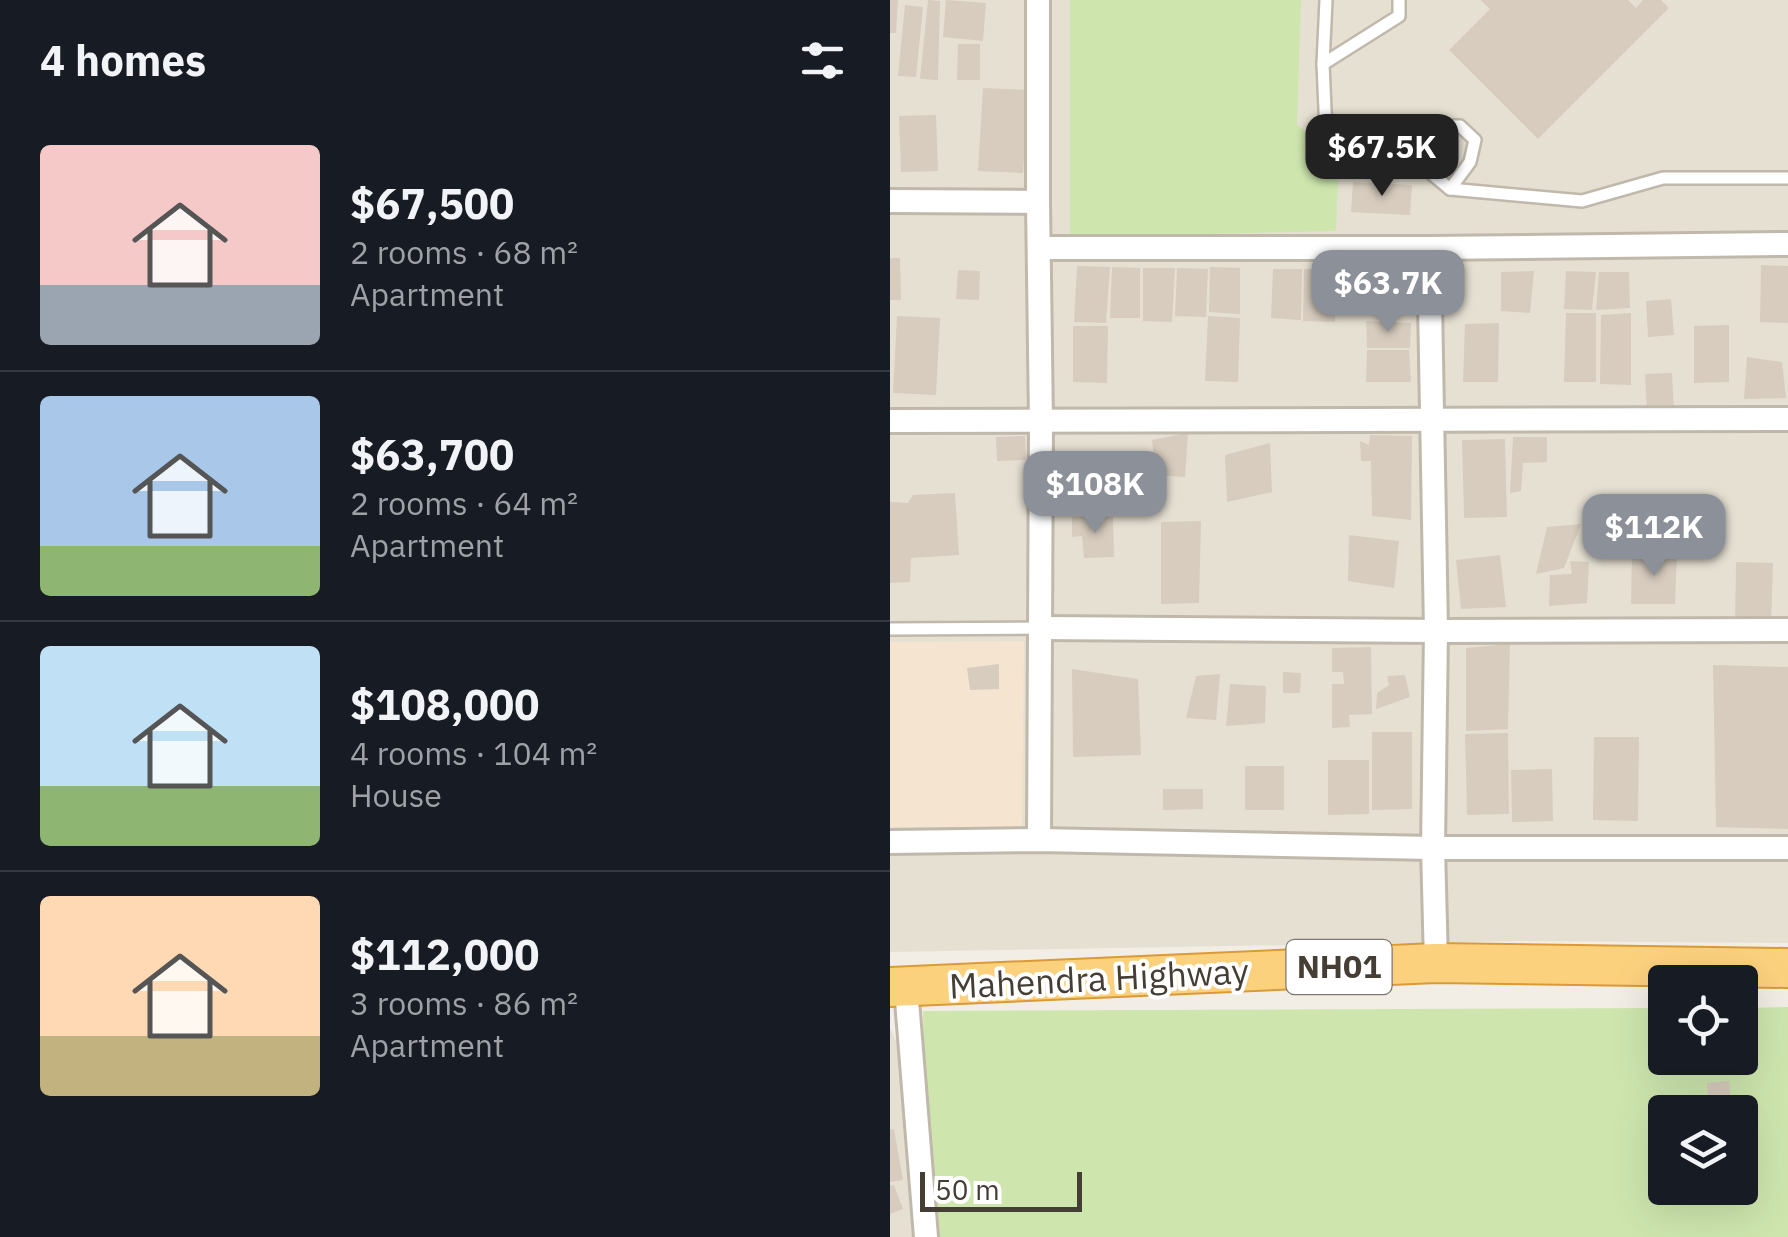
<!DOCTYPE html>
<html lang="en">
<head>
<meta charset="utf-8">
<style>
	:root { --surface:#171b24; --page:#20242c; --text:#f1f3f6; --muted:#9ea1a6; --line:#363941; --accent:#8c9099 }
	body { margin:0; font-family:"IBM Plex Sans",sans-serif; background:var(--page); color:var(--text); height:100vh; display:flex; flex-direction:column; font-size:38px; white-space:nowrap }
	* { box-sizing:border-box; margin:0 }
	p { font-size:32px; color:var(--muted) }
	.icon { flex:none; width:55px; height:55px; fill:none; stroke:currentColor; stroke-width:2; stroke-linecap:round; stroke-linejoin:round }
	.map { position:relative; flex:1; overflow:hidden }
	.drawer { display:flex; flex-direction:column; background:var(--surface); width:890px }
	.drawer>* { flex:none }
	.fabs { position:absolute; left:758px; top:965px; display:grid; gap:20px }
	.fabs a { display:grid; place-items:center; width:110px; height:110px; border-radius:10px; background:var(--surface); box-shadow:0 10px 40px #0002; font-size:50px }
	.scale { position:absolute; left:30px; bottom:25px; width:162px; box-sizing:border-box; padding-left:10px; border:5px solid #453e35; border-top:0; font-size:28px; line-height:35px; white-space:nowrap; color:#453e35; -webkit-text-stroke:8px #fff; paint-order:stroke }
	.price { position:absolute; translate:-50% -85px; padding:0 22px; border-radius:20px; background:var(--accent); color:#fff; font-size:32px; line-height:65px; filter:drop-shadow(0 2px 5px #0008) }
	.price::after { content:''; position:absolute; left:50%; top:60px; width:30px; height:22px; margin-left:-15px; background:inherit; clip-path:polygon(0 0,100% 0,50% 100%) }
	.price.active { background:#222; color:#fff }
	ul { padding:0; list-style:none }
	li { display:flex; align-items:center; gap:30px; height:250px; padding:0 40px }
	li+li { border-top:2px solid var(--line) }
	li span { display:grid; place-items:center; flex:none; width:280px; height:200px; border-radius:10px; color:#555 }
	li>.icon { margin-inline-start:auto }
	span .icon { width:120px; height:120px; fill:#fffc; stroke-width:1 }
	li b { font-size:42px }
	h2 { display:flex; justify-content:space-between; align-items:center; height:120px; padding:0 40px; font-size:42px }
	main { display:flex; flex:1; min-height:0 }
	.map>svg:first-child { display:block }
	.residential { fill:#e6e0d3 }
	.commercial { fill:#f4e4d0 }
	.green { fill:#cee6ae; fill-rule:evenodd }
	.building { fill:#d7ccbe }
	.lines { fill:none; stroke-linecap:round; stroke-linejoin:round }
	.service-casing { stroke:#c0b8ab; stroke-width:16 }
	.minor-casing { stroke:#c0b8ab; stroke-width:28 }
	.trunk-casing { stroke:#da9a37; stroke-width:42 }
	.service { stroke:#fff; stroke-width:11 }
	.minor { stroke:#fff; stroke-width:22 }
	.trunk { stroke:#fcd17e; stroke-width:38 }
	.labels { text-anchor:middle; stroke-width:8; stroke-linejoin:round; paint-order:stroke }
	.shield { fill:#fff; stroke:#7d7872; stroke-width:2.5 }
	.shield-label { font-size:32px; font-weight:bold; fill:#453e35 }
	.street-label { font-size:35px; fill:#453e35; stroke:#fff }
</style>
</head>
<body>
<main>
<section class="drawer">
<h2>4 homes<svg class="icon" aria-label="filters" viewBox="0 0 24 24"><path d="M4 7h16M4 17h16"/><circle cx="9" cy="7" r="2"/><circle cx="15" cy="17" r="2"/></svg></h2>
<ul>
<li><span style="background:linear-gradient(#f6c9c9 70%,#9aa5b1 0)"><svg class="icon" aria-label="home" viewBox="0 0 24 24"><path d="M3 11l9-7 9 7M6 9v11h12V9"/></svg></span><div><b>$67,500</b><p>2 rooms · 68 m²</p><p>Apartment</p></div></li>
<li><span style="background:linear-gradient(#a9c7e8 75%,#8fb573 0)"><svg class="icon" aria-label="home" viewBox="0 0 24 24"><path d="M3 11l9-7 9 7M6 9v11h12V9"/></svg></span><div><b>$63,700</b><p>2 rooms · 64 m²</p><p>Apartment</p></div></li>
<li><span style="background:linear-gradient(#bfe0f5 70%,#8fb573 0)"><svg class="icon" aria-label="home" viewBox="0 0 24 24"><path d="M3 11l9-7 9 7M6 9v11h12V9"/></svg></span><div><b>$108,000</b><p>4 rooms · 104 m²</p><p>House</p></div></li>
<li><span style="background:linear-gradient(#ffd9b3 70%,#c2b280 0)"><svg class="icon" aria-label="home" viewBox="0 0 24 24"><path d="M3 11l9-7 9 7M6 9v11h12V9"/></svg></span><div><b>$112,000</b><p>3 rooms · 86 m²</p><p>Apartment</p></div></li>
</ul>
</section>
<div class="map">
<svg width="898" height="1237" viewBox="0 0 898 1237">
	<rect width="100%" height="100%" fill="#f2eee5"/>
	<g class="residential">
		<path d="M0,0H898V943L632,941L0,952Z"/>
		<path d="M0,1028L8,1045L23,1237H0Z"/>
	</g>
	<path class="commercial" d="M134,641L132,827H0V642Z"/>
	<g class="green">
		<path d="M180,0H411L407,125L449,156L446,231L180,237Z"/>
		<path d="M898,1007V1237H38L33,1011L775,1008V1058H850V1008ZM775,1112H850V1188H775Z"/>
	</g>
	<g class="building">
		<path d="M0,0H8L6,33H0Z"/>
		<path d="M38,0L50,1L48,80L30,79Z"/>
		<path d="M56,0L96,3L93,41L53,37Z"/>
		<path d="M591,0H738L746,8L753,0H771L779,8L648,139L559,50L600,9Z"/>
		<path d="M15,5L33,7L26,77L8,76Z"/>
		<path d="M68,44H90V80H67Z"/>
		<path d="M93,88L138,90L133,173L88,171Z"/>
		<path d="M46,115L48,171L11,172L9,116Z"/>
		<path d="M463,182L522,185L520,215L461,212Z"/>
		<path d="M0,258H10L11,300H0Z"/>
		<path d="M871,265L898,266V323L870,322Z"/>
		<path d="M187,266L220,267L216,323L184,322Z"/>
		<path d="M222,267L250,268V318H220Z"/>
		<path d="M320,267L350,268V314L319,312Z"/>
		<path d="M253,268H285L282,322L253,321Z"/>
		<path d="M287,268L318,269L316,317L285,316Z"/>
		<path d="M383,269H412L411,320L381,318Z"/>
		<path d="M414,269L447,270L445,322L413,321Z"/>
		<path d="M68,270L90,271L89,300L66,299Z"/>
		<path d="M644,271L640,313L611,311V272Z"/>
		<path d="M676,271L706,272L702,310L674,309Z"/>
		<path d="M709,272H739L740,308L706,310Z"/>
		<path d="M781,299L784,335L758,337L756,301Z"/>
		<path d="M676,313H706V382H674Z"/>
		<path d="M741,313V385L710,384L711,315Z"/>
		<path d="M7,316L50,318L46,395L3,393Z"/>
		<path d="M318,316L350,318L348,382L315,381Z"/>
		<path d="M476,321L521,323L520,348H477Z"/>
		<path d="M609,323L608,382H573L575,324Z"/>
		<path d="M839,325V382L804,383V326Z"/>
		<path d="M183,326H218L217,383L183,382Z"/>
		<path d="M477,350H519L521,382H476Z"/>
		<path d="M857,357L892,362L896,398L854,399Z"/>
		<path d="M782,373L784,411L757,412L755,374Z"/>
		<path d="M298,433L295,477L266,475L262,440Z"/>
		<path d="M480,435L522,436L521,520L482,516L481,461H471L470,441L479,445Z"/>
		<path d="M135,436L136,460L107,461L106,437Z"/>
		<path d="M623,437H657V462L633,463L631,491L620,493Z"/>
		<path d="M615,439L617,517L574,518L572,440Z"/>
		<path d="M380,443L382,492L337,502L335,455Z"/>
		<path d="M65,493L69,555L21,558L20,582L0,583V502L18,503L23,495Z"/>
		<path d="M182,517H223L224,557L194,558L192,536L182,537Z"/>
		<path d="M311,521L309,603L271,604V522Z"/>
		<path d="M691,524L674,568L646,574L657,527Z"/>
		<path d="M459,535L509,541L504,588L458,581Z"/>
		<path d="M787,554L785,604H741L742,555Z"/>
		<path d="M610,555L616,607L571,609L566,560Z"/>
		<path d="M680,561L699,562L697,603L659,606L660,575L682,574Z"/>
		<path d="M846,562L883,563L881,626L845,625Z"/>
		<path d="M620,644L618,729L576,731V648Z"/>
		<path d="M481,647L482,714L459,715L460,727L442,728V684H454L453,672H442V648Z"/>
		<path d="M109,664V689L80,690L77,668Z"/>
		<path d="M823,665L898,667V829L826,827Z"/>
		<path d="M182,669L248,679L251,755L183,757Z"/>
		<path d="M393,672L411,673L410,693H393Z"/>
		<path d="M330,674L326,720L296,718L306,676Z"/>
		<path d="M515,675L520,697L486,709L487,693L499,685L497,676Z"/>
		<path d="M340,684L376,686L375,723L336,726Z"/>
		<path d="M482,732H522V809L482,810Z"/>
		<path d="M618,733L619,814L577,815L575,734Z"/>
		<path d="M704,737H749L748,821L703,820Z"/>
		<path d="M438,760H479V814L438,815Z"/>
		<rect x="355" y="766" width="39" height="44"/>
		<path d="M662,769L663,821L622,822L621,770Z"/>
		<path d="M273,789H313V809L273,810Z"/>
		<path d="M839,1081L842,1112H819L817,1083Z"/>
		<path d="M4,1129L13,1180L0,1182V1130Z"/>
		<path d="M4,1185L13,1209L0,1214V1186Z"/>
	</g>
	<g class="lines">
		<g class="service-casing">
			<g id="service">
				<path d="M509,0V16L433,64L436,132L453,153L519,155L547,126H570L585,140L580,162L560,189"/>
				<path d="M433,64L436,0"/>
				<path d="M519,155L560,189L692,201L773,178H898"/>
				<path d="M0,629L151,628"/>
			</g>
		</g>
		<g class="minor-casing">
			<g id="minor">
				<path d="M148,0V202L151,423L149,840"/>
				<path d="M0,201L148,202"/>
				<path d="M149,248H539L898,244"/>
				<path d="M539,248L546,631L543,848L546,963"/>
				<path d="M0,421L898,419"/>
				<path d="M151,628L546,631L898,630"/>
				<path d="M0,842L149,840L543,848H898"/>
				<path d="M16,988L36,1237"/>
			</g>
		</g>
		<g class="trunk-casing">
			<path id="trunk" d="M0,987L546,963L898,968"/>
		</g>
		<use href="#service" class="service"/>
		<use href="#minor" class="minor"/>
		<use href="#trunk" class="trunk"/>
	</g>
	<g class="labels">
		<rect class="shield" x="396.5" y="940" width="105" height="54" rx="8"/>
		<g class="shield-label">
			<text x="449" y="978">NH01</text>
		</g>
		<g class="street-label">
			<text transform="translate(209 979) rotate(-3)" y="12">Mahendra Highway</text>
		</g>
	</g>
</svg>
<div class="fabs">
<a><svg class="icon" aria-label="locate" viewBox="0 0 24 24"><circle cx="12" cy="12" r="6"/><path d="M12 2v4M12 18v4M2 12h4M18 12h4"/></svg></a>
<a><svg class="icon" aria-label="layers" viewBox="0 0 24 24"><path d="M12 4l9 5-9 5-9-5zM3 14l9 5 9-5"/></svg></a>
</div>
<div class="scale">50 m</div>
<b class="price active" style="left:492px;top:199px">$67.5K</b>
<b class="price" style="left:498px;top:335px">$63.7K</b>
<b class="price" style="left:205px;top:536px">$108K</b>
<b class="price" style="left:764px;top:579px">$112K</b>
</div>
</main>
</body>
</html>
